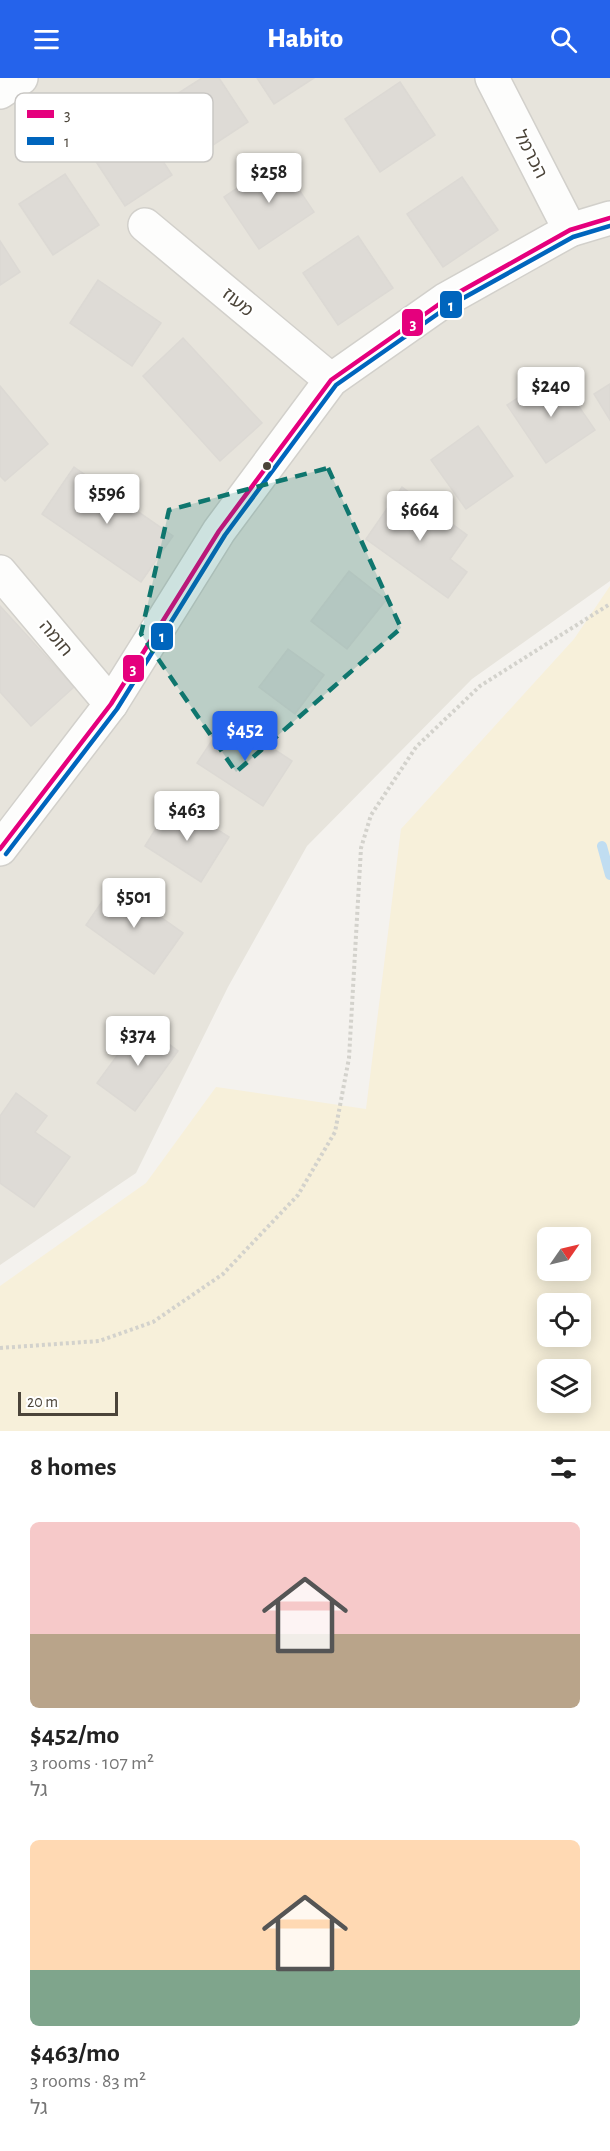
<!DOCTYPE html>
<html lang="en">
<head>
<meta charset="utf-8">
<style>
	:root { --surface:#fff; --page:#f6f6f6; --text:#222; --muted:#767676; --accent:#2563eb }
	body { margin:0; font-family:"Alegreya Sans","Noto Sans Hebrew",sans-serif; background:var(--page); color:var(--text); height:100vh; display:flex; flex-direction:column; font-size:22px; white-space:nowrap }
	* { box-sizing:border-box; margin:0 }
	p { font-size:20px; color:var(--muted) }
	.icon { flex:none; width:33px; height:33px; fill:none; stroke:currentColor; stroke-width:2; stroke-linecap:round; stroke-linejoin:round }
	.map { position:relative; height:1353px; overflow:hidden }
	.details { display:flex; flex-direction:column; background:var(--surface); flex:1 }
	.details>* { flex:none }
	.needle { width:39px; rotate:56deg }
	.tools { position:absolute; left:537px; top:1149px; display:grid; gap:12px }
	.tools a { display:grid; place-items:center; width:54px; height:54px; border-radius:9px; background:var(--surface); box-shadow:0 3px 15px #0003; font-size:30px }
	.scale { position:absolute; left:18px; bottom:15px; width:100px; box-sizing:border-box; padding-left:6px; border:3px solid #4b4439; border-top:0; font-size:16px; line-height:21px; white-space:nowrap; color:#4b4439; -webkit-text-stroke:4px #fff; paint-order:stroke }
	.price { position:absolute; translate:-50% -51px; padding:0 14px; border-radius:6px; background:#fff; color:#222; font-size:20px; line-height:39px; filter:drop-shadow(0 2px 3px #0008) }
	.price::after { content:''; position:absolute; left:50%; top:36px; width:18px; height:14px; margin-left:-9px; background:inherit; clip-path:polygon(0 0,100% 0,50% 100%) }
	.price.selected { background:var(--accent); color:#fff }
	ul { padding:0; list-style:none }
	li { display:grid; align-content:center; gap:12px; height:318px; padding:0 30px }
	li span { display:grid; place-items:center; height:186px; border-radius:9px; color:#555 }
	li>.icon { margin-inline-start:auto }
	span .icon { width:108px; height:108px; fill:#fffc; stroke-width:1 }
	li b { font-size:26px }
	h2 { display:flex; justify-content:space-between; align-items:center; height:72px; padding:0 30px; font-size:26px }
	header { display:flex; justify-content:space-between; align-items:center; height:78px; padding:0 30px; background:var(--accent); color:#fff; font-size:27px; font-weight:800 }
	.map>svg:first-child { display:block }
	.residential { fill:#e7e4dc }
	.sand { fill:#f7f0da; fill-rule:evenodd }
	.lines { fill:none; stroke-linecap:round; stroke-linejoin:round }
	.stream { stroke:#c0ddf1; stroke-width:10 }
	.building { fill:#dedbd6; stroke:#dcd9d4; stroke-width:1.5 }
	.minor-casing { stroke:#d2d0cb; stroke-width:36 }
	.path { stroke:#d3d2cc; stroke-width:4; stroke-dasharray:3 3; stroke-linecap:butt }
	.minor { stroke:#fdfdfc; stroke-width:33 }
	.bus-1-casing { stroke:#fff; stroke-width:9 }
	.bus-2-casing { stroke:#fff; stroke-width:9 }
	.bus-1 { stroke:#e5007d; stroke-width:4.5 }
	.bus-2 { stroke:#0065bd; stroke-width:4.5 }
	.marked { fill:#0f766e; fill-opacity:0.2; stroke:#0f766e; stroke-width:4.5; stroke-dasharray:12 8; stroke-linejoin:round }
	.bus-dot { fill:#4b4439; stroke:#fff; stroke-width:2 }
	.labels { text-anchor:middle; stroke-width:5; stroke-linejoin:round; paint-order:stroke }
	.street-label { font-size:18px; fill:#4b4439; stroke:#fff }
	.key { fill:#fff; stroke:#c9c7c4; stroke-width:1.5 }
	.key-label { font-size:16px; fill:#4b4439 }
	.line-badge { stroke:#fff; stroke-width:2 }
	.badge-label { font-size:16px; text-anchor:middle; font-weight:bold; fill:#fff }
</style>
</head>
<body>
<header><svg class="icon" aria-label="menu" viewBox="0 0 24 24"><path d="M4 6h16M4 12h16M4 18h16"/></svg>Habito<svg class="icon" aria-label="search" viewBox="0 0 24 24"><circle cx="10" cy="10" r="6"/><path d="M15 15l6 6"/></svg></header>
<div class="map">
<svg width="610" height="1353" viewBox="0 0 610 1353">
	<rect width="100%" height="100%" fill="#f4f2ee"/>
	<path class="residential" d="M0,0H610V503L472,601L307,768L228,909L136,1095L0,1187Z"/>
	<path class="sand" d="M610,508V1353H0V1208L146,1105L216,1009L366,1031L401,751L574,561ZM548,1160H580V1192H548ZM548,1226H580V1258H548ZM548,1292H580V1324H548Z"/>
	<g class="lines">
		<path class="stream" d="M602,768L610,797"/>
	</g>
	<g class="building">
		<path d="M202,0H219L248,44L201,75L166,23Z"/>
		<path d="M257,0H314L274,26Z"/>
		<path d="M400,4L435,57L380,94L345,41Z"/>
		<path d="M138,45L172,97L125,128L91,76Z"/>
		<path d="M279,82L314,134L259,171L224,119Z"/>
		<path d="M65,96L99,147L53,177L19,126Z"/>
		<path d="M462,99L498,152L443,189L407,136Z"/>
		<path d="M358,158L393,210L338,247L303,195Z"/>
		<path d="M0,163L20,194L0,207Z"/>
		<path d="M98,202L161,245L132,288L70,245Z"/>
		<path d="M183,260L262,345L220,383L143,298Z"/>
		<path d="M556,295L595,352L546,385L507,327Z"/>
		<path d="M610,306V342L594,316Z"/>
		<path d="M0,308L48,366L5,403L0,398Z"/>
		<path d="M478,348L513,398L466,431L431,382Z"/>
		<path d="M74,389L173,458L141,504L42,436Z"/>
		<path d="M402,409L467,457L450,481L467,494L448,520L366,461Z"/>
		<path d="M349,493L386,522L347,571L311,543Z"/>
		<path d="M0,528L74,609L31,648L0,614Z"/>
		<path d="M288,571L324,597L295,636L259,609Z"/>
		<path d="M227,640L292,683L263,728L197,685Z"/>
		<path d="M173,723L229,759L201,804L145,768Z"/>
		<path d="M114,806L183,855L154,896L86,847Z"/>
		<path d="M141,945L178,973L135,1033L97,1005Z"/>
		<path d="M16,1015L47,1038L35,1054L70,1079L34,1129L0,1105V1038Z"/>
	</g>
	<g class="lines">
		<g class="minor-casing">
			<g id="minor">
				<path d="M492,0L570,152"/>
				<path d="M0,14L21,0"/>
				<path d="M145,147L331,302"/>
				<path d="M0,494L111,626"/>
				<path d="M0,771L111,626L219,453L331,302L445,222L570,152L610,140"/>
			</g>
		</g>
		<path class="path" d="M0,1270L99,1263L153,1244L223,1196L298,1117L335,1054L349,980L361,770L371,737L416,669L480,608L610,526"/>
		<use href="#minor" class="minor"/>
		<g class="bus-1-casing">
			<path id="bus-1" d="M0,771L111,626L219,453L331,302L445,222L570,152L610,140"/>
		</g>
		<g class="bus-2-casing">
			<path id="bus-2" d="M6,776L117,631L225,457L336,307L449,228L573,159L610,148"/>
		</g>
		<use href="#bus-1" class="bus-1"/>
		<use href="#bus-2" class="bus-2"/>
	</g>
	<path class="marked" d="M328,390L401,550L236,694L141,556L169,432Z"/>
	<circle class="bus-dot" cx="267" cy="388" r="5"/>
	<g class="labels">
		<g class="street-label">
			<text transform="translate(531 76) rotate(63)" y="6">הכרמל</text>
			<text transform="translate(238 224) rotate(40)" y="6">מעוז</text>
			<text transform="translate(56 560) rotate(50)" y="6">חומה</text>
		</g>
	</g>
	<rect x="15" y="15" width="198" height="69" rx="9" class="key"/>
	<rect x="27" y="32" width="27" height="8" fill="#e5007d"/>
	<rect x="27" y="59" width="27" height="8" fill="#0065bd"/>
	<g class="key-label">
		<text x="64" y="42">3</text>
		<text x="64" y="69">1</text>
	</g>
	<g class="line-badge">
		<rect x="439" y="212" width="24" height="29" rx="6" fill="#0065bd"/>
		<rect x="401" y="230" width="23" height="29" rx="6" fill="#e5007d"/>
		<rect x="150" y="544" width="24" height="29" rx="6" fill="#0065bd"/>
		<rect x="122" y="576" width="23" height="29" rx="6" fill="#e5007d"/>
	</g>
	<g class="badge-label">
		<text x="451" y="233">1</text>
		<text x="413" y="251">3</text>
		<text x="162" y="564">1</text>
		<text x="133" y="596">3</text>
	</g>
</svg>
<div class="tools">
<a><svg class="needle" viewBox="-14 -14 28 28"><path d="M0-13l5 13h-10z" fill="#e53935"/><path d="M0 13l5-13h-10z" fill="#767676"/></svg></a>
<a><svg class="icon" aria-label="locate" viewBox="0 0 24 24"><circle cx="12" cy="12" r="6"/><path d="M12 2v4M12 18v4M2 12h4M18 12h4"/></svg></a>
<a><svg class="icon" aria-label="layers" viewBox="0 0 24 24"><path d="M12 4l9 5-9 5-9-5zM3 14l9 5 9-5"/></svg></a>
</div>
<div class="scale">20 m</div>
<b class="price" style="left:269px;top:126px">$258</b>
<b class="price" style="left:551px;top:340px">$240</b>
<b class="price" style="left:107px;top:447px">$596</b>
<b class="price" style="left:420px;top:464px">$664</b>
<b class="price selected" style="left:245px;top:684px">$452</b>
<b class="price" style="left:187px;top:764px">$463</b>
<b class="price" style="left:134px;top:851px">$501</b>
<b class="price" style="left:138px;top:989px">$374</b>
</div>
<section class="details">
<h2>8 homes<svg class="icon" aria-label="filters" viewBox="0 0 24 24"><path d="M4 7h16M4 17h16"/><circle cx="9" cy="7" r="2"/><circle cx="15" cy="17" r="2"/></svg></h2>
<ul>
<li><span style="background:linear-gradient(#f6c9c9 60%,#b9a48a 0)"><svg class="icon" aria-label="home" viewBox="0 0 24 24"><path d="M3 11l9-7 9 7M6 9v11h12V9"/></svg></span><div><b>$452/mo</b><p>3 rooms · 107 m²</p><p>גל</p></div></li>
<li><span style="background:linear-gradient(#ffd9b3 70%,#7fa58c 0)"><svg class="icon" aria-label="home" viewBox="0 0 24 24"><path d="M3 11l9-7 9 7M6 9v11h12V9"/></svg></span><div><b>$463/mo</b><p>3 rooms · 83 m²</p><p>גל</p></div></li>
</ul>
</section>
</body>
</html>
